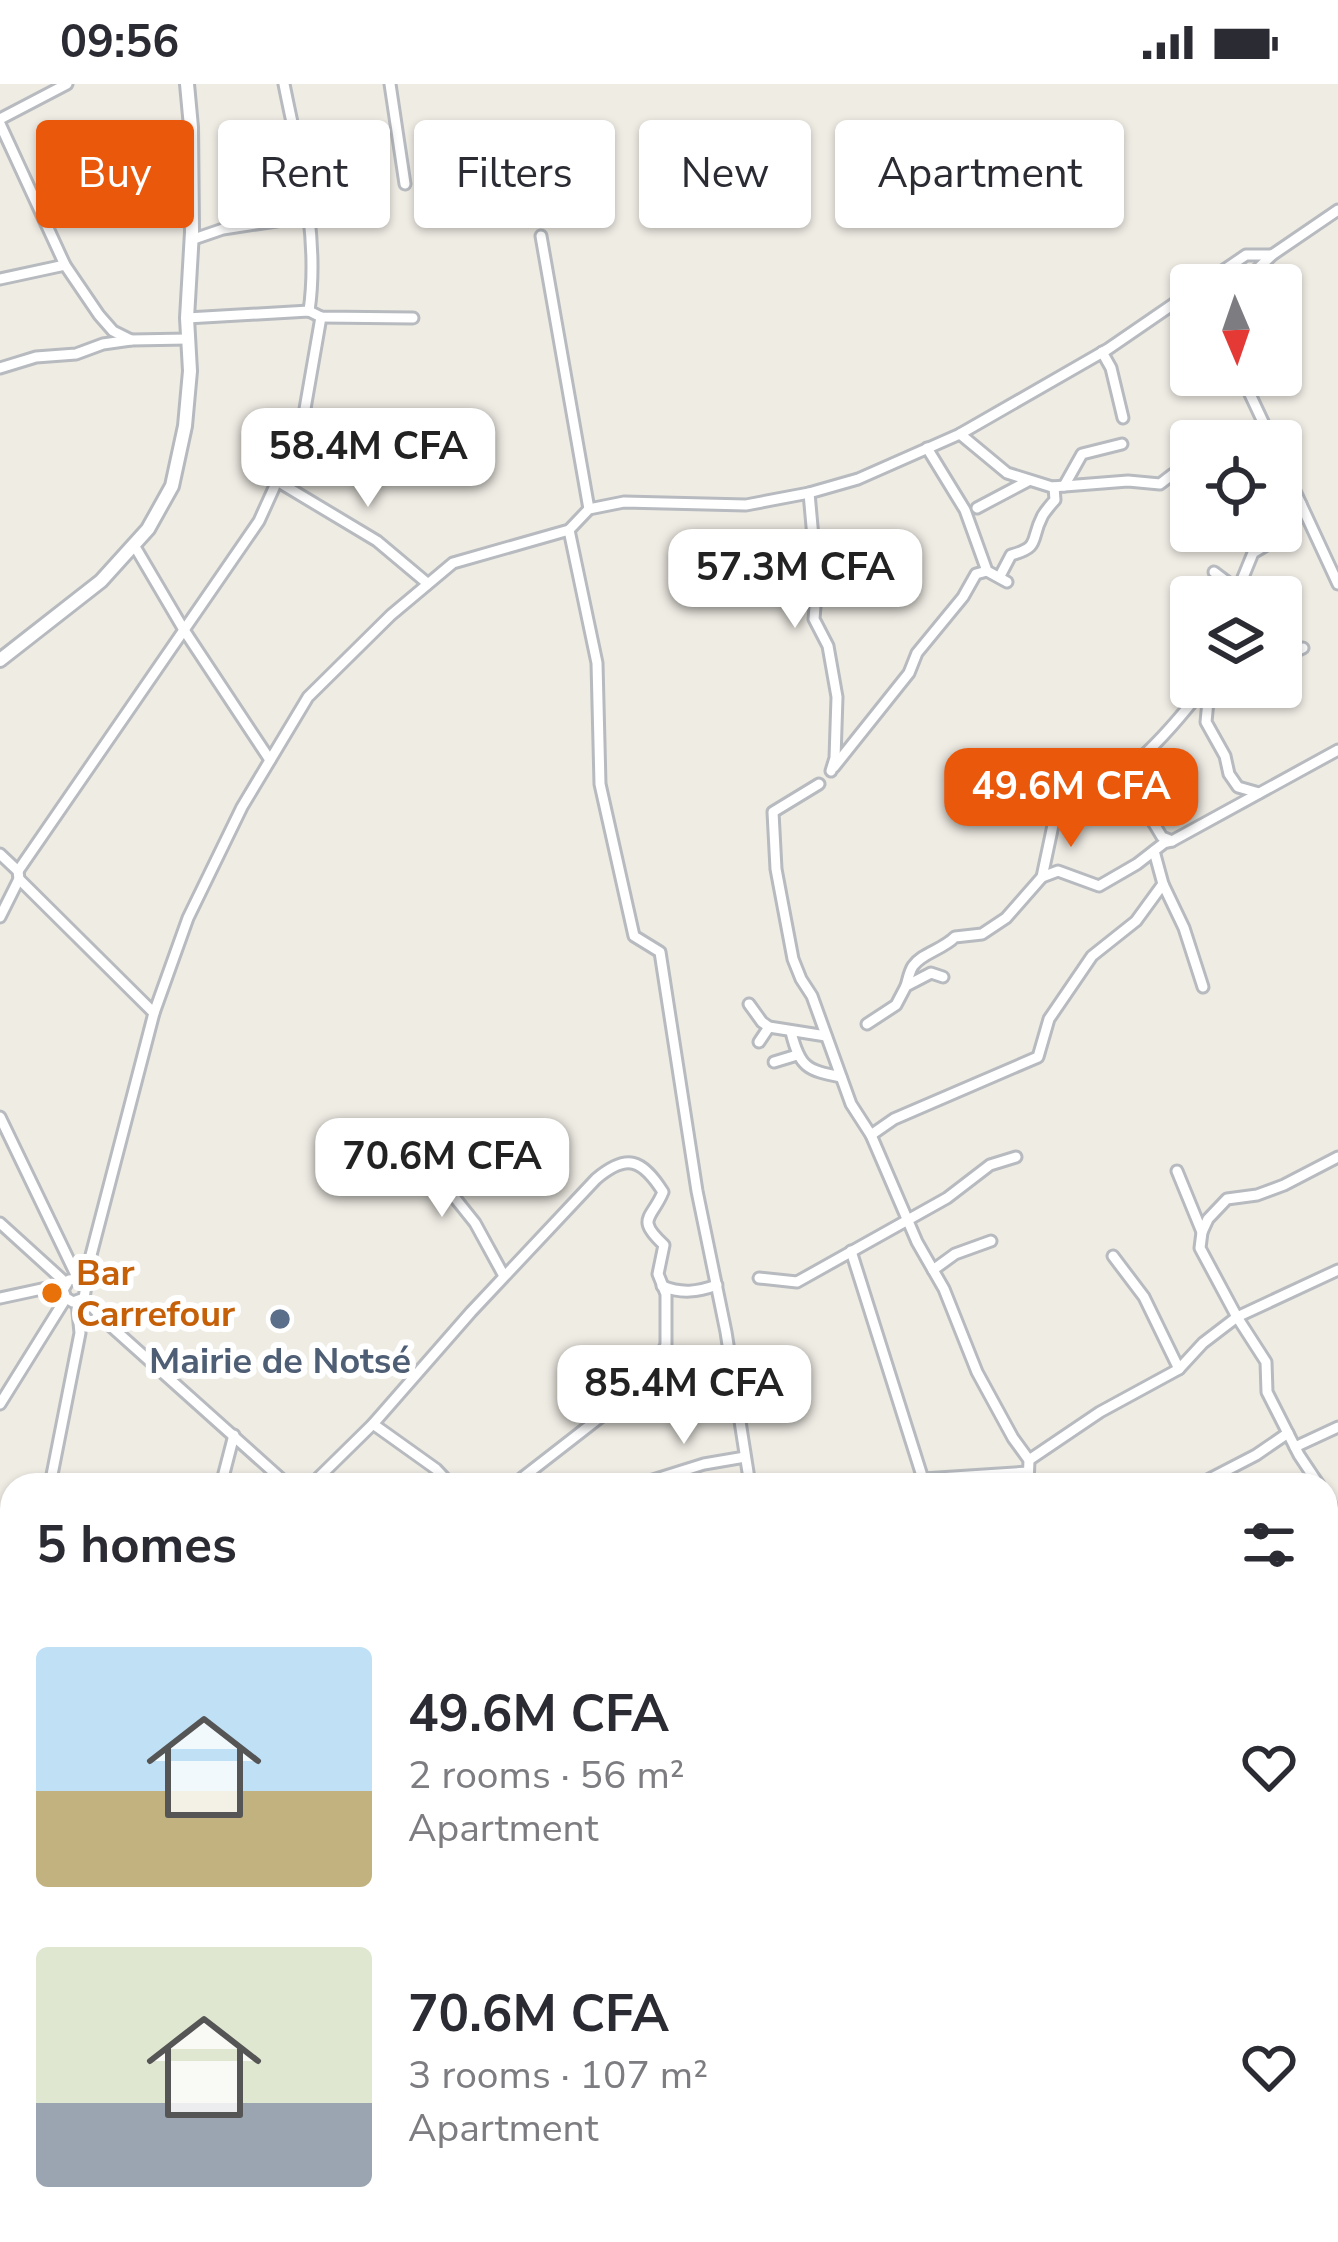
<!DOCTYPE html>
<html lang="en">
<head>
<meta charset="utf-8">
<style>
	:root { --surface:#fff; --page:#f2f2f3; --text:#2b2b33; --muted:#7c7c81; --accent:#ea580c }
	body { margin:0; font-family:"Nunito Sans",sans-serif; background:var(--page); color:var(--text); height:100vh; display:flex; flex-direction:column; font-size:45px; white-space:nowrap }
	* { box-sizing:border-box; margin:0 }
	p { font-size:39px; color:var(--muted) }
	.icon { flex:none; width:66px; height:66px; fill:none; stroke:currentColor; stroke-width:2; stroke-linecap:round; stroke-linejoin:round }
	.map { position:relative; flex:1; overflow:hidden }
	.panel { position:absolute; left:0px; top:1389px; width:1338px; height:771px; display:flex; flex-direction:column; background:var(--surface); border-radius:36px 36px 0 0; box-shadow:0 3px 9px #0004 }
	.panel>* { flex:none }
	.top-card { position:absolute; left:36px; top:36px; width:1266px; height:108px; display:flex; gap:24px }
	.needle { width:78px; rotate:178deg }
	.fabs { position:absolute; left:1170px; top:180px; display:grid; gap:24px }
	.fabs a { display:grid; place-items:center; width:132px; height:132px; border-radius:12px; background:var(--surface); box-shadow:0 3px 9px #0004; font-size:60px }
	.price { position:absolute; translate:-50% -102px; padding:0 27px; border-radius:24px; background:#fff; color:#222; font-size:39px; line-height:78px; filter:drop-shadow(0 3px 6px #0008) }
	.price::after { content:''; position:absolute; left:50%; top:72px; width:36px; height:27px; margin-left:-18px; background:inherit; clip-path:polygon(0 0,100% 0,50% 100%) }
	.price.current { background:var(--accent); color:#fff }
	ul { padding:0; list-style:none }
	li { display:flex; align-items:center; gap:36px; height:300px; padding:0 36px }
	li span { display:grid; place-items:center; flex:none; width:336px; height:240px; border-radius:12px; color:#555 }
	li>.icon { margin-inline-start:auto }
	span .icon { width:144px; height:144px; fill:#fffc; stroke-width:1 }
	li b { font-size:51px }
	h2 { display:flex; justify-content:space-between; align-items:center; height:144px; padding:0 36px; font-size:51px }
	.chip { padding:0 42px; border-radius:12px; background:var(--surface); box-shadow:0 3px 9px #0004; font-size:42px; line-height:108px }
	.chip.current { background:var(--accent); color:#fff }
	.status { display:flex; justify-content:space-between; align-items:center; height:84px; padding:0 60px; background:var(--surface); direction:ltr }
	.status svg { height:33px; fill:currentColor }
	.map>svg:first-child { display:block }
	.green { fill:#c2e7c1 }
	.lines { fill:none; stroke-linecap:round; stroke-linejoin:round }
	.street-casing { stroke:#b7babf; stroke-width:15 }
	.secondary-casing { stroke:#b6babf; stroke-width:18 }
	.street { stroke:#fff; stroke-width:9 }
	.secondary { stroke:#fff; stroke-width:12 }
	.food-dot { fill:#e8710a; stroke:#fff; stroke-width:4.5 }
	.service-dot { fill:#5c6f8a; stroke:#fff; stroke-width:4.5 }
	.labels { text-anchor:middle; stroke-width:12; stroke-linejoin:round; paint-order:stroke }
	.food-label { font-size:36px; font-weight:bold; fill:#c56008; stroke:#fff; text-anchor:start }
	.service-label { font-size:36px; font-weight:bold; fill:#4e5e75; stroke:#fff }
</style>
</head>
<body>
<div class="status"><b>09:56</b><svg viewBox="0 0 49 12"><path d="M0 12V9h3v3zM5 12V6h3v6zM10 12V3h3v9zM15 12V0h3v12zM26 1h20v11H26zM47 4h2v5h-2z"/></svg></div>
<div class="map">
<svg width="1338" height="2158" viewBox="0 0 1338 2158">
	<rect width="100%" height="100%" fill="#efece4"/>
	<path class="green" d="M136,2148L193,2153L209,2148H388L397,2158H131Z"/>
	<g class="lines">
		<g class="street-casing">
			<g id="street">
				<path d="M284,0C299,75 320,151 309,227"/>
				<path d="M390,0L405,100"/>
				<path d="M0,35L67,0"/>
				<path d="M0,40L65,181L99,231L113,247L131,256"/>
				<path d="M38,120L191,43"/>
				<path d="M541,152L589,425"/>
				<path d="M191,156L223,145L309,132"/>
				<path d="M0,195L65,181"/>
				<path d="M1202,201L1246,171H1272"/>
				<path d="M1241,201L1272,171L1338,126"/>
				<path d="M187,234L309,227L321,233L413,234"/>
				<path d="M1102,268L1111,284L1123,334"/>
				<path d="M0,284L36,273L76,270L103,260L131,256L188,255"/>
				<path d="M1241,291L1272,357"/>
				<path d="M960,350L1007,389L1052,403L1128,397L1160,400L1173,390L1191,392"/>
				<path d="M927,364L965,426L987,487L1007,498"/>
				<path d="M1281,377L1338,500"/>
				<path d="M277,397L377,457L427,499"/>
				<path d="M1064,402L1082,370L1122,360"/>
				<path d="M809,409L817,498L814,535L828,562L837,613L835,674L831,687"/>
				<path d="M977,424L1028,397"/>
				<path d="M1281,441L1301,420"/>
				<path d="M569,446L597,579L600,700L634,852L660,868L697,1107L726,1248L750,1401"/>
				<path d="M134,461L184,546L270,676"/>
				<path d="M1214,488L1238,506"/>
				<path d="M1000,492L1011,471C1041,463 1030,456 1042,433C1043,430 1052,419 1055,416L1054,403"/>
				<path d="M1235,513L1253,469L1268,460L1277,447"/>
				<path d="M1281,570L1288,571L1303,564"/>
				<path d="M1204,603L1208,617L1206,638L1225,672L1229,690L1238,703L1259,709"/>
				<path d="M834,683L909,589L917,569L963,513L976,490L987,487"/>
				<path d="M819,700L773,728L776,785L793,875L801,895L812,912L851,1020L871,1051L917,1158L944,1205L977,1288L1013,1354L1029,1376L1028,1401"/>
				<path d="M1147,728L1162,753L1172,757"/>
				<path d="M0,770L18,787L19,795L154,929"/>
				<path d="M18,787L259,437L302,342L321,233"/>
				<path d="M1042,793L1058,787L1099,802L1137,780L1164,759L1172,757L1338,666"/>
				<path d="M1163,800L1184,844L1203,903"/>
				<path d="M0,833L19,795"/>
				<path d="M906,902C908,896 909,888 913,882C922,869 942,866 955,853L982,850L1006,834L1042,793L1056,727C1119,704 1164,655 1204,603"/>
				<path d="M749,920L762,938L769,943L826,952"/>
				<path d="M867,940L896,921L906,902L931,889L943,893"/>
				<path d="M791,948C800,984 807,986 841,993"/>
				<path d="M759,958L769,943"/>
				<path d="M774,978L797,971"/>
				<path d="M0,1033L78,1195L86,1202L84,1214L73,1218L66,1214L63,1206L69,1196L78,1195"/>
				<path d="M871,1051L894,1035L1038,973L1049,935L1092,872L1136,837L1163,800L1154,767"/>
				<path d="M392,1068L443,1099L475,1139L504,1192"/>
				<path d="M1177,1087L1202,1148L1200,1164L1237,1233L1266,1278L1267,1308L1299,1371L1319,1401"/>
				<path d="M0,1139L66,1199"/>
				<path d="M1202,1148L1208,1135L1227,1115L1257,1111L1284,1101L1338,1073"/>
				<path d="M851,1167L923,1395L1028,1388"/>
				<path d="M1113,1172L1144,1213L1179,1285"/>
				<path d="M933,1186L955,1170L991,1157"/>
				<path d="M759,1194L797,1198L947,1114L990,1081L1016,1073"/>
				<path d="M84,1198L154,929L188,834L242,723L308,613L391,531L453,479L569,446L589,425L624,418L746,421L809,409L858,395L960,350L1108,265L1191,208"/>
				<path d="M662,1202C682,1210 697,1208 717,1201"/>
				<path d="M0,1214L65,1200"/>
				<path d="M84,1214L105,1237L288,1401"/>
				<path d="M610,1276L621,1290L643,1300"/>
				<path d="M0,1320L66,1214"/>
				<path d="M373,1340L436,1385L451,1401"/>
				<path d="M1295,1363L1338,1343"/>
				<path d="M1029,1376L1100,1328L1179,1285L1203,1259L1237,1233L1338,1186"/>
				<path d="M50,1401L80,1249L77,1218"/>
				<path d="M221,1401L234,1351"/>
				<path d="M311,1401L373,1340L471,1228L596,1095C627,1069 642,1075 663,1108C652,1135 635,1134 664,1161L658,1190L666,1210V1261L643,1300L513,1401"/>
				<path d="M637,1401L704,1380L745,1373"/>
				<path d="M1198,1401L1256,1371L1288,1349"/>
				<path d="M1326,1412L1338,1434L1326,1439"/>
				<path d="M0,1444L12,1461"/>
				<path d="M0,1507L12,1506"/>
				<path d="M0,1559L12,1539"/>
				<path d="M0,1830L12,1829"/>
				<path d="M1326,1908L1338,1904"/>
				<path d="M0,2021L12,2028"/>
				<path d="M1326,2069L1338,2060"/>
				<path d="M233,2148L255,2158"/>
				<path d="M1041,2148V2158"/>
				<path d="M1096,2148L1098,2158"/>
				<path d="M519,2158L523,2148"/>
				<path d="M688,2158L692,2148"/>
				<path d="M847,2158L850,2148"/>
			</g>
		</g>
		<g class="secondary-casing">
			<g id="secondary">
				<path d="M0,576L101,497L148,445L172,402L185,342L190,287L187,234L192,148L191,43L187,0"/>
				<path d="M1326,1621L1338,1615"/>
				<path d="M9,2158L30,2148"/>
			</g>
		</g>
		<use href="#street" class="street"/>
		<use href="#secondary" class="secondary"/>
	</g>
	<circle class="food-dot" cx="52" cy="1209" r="12"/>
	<circle class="service-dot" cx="280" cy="1235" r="12"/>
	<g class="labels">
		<g class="food-label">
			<text x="76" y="1201">Bar<tspan x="76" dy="41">Carrefour</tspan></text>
		</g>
		<g class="service-label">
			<text x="280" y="1289">Mairie de Notsé</text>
		</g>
	</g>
</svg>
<div class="fabs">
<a><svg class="needle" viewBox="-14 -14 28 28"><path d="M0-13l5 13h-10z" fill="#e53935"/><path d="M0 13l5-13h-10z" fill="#7c7c81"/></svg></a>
<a><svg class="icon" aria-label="locate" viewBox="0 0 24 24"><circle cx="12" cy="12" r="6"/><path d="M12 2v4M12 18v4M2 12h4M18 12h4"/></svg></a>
<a><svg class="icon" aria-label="layers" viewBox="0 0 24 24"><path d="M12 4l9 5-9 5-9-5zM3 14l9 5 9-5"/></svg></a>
</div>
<b class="price" style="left:368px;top:426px">58.4M CFA</b>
<b class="price" style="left:795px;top:547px">57.3M CFA</b>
<b class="price current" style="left:1071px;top:766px">49.6M CFA</b>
<b class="price" style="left:442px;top:1136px">70.6M CFA</b>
<b class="price" style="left:684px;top:1363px">85.4M CFA</b>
<div class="top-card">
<a class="chip current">Buy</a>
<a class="chip">Rent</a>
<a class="chip">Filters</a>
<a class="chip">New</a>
<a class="chip">Apartment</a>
</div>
<section class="panel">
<h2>5 homes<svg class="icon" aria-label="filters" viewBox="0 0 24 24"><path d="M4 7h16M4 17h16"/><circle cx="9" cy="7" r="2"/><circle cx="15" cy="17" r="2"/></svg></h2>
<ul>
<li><span style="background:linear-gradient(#bfe0f5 60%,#c2b280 0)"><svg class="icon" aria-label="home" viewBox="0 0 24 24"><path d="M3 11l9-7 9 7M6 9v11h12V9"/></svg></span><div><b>49.6M CFA</b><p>2 rooms · 56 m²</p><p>Apartment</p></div><svg class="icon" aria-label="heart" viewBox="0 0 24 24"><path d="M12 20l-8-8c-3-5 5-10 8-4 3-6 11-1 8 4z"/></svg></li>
<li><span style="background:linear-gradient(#dfe7d0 65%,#9aa5b1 0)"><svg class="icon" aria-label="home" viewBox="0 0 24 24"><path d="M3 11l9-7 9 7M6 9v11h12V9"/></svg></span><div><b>70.6M CFA</b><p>3 rooms · 107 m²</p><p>Apartment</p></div><svg class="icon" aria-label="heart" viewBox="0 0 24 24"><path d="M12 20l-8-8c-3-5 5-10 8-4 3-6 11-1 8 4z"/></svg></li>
</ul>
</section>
</div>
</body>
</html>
